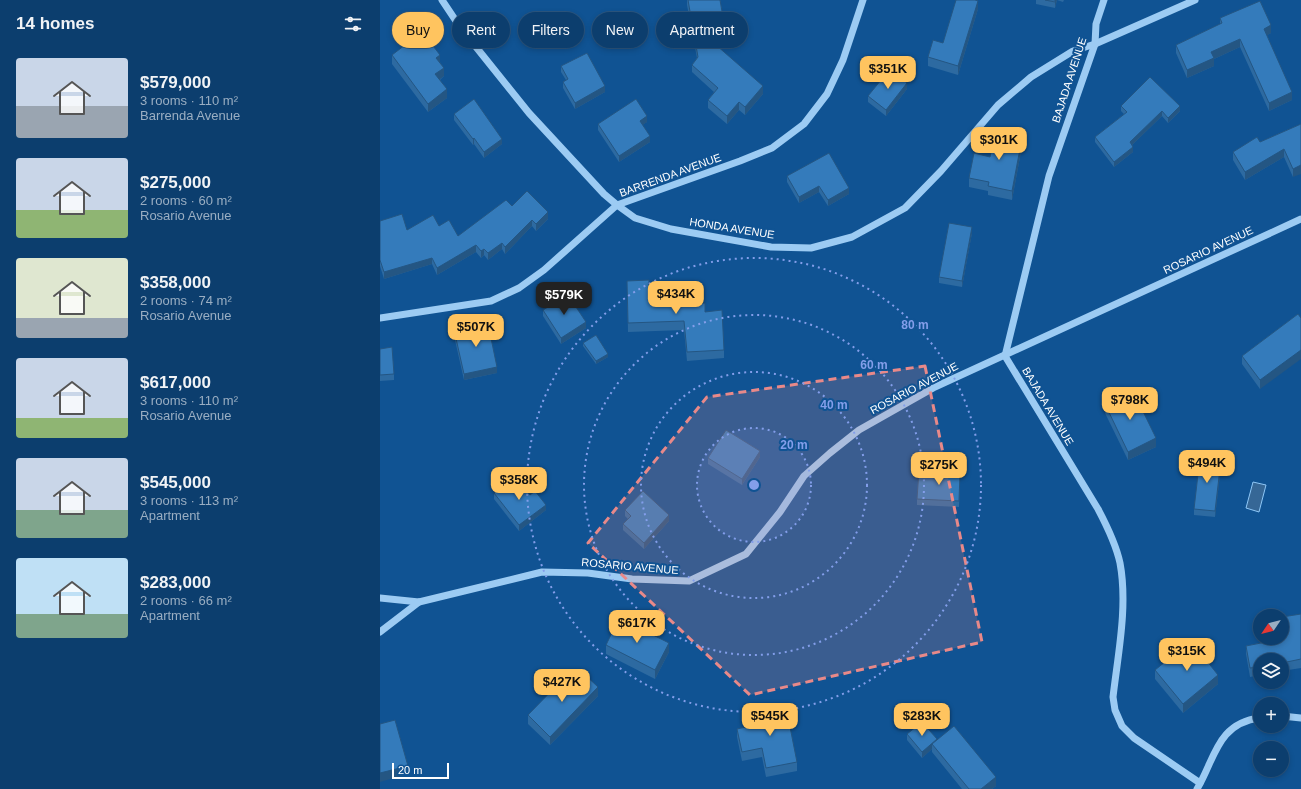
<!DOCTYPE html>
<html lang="en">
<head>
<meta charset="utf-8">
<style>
	:root { --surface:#0c3e6e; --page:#1a4976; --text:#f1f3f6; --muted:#9aaec2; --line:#2c5781; --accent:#ffc45f }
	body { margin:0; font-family:Arial,sans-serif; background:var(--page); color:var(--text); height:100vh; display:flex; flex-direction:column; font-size:15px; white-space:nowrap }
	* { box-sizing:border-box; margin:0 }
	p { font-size:13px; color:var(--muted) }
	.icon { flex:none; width:22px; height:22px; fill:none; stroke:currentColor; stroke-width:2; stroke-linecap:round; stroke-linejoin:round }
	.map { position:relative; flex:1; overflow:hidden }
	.sheet { display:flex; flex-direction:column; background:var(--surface); width:380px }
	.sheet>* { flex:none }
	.hud { position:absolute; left:12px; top:12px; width:380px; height:36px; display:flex; gap:8px }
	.needle { width:26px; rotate:235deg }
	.tools { position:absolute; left:873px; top:609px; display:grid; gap:8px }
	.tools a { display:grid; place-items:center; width:36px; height:36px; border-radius:50%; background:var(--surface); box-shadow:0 2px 6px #0003,0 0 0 1px var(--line); font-size:20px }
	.scale { position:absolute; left:12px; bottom:10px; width:57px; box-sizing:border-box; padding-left:4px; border:2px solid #fff; border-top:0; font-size:11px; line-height:14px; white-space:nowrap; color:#fff; -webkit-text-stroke:3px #105393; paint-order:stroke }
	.price { position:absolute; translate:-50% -34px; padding:0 9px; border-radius:8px; background:var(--accent); color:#111; font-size:13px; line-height:26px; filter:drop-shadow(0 1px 2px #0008) }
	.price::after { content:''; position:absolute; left:50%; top:24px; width:12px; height:9px; margin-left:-6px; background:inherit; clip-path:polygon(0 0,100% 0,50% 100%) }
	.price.on { background:#222; color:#fff }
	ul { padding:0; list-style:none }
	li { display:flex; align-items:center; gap:12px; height:100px; padding:0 16px }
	li span { display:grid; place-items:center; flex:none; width:112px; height:80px; border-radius:4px; color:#555 }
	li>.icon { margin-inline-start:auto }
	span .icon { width:48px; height:48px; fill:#fffc; stroke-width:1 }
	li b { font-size:17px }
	h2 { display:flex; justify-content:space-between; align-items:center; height:48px; padding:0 16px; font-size:17px }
	.pill { padding:0 14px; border-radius:18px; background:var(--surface); box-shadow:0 2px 6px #0003,0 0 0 1px var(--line); font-size:14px; line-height:36px }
	.pill.on { background:var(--accent); color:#111 }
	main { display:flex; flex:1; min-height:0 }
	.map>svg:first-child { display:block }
	.water { fill:#366796; stroke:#8ec7f7 }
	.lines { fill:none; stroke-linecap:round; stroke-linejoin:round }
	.minor { stroke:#9ccbf3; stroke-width:7 }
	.wall { fill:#2d6aa1 }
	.shaded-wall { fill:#245683 }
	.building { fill:#347bbb; stroke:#245683 }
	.marked { fill:#e88989; fill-opacity:0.2; stroke:#e88989; stroke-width:3; stroke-dasharray:8 5; stroke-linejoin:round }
	.ring { fill:none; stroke:#839eea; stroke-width:2; stroke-dasharray:2 4 }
	.labels { text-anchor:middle; stroke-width:4; stroke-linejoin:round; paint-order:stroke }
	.street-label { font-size:11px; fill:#fff; stroke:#105393 }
	.centre { fill:#839eea; stroke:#105393; stroke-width:2 }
	.ring-label { font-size:12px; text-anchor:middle; font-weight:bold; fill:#839eea; stroke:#105393; stroke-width:4; stroke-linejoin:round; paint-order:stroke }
</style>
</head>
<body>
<main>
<section class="sheet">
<h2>14 homes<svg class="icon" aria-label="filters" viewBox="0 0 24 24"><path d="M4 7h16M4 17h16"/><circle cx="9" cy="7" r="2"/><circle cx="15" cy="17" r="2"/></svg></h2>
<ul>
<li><span style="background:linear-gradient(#c9d6e8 60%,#9aa5b1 0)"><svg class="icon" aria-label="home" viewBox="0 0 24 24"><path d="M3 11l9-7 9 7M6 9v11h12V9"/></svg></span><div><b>$579,000</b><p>3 rooms · 110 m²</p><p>Barrenda Avenue</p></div></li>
<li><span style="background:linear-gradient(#c9d6e8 65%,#8fb573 0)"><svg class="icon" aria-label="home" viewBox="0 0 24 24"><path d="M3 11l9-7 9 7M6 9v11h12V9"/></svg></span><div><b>$275,000</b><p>2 rooms · 60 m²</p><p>Rosario Avenue</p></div></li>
<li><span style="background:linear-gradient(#dfe7d0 75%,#9aa5b1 0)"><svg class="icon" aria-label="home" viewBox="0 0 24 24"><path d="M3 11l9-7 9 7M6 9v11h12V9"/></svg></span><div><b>$358,000</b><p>2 rooms · 74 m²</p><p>Rosario Avenue</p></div></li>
<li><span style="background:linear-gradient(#c9d6e8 75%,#8fb573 0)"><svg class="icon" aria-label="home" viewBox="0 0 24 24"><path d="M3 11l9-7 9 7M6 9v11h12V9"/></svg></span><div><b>$617,000</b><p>3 rooms · 110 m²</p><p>Rosario Avenue</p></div></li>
<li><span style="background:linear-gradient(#c9d6e8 65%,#7fa58c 0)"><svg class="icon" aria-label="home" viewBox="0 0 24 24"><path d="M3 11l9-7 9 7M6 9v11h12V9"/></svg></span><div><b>$545,000</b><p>3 rooms · 113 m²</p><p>Apartment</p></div></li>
<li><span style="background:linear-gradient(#bfe0f5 70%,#7fa58c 0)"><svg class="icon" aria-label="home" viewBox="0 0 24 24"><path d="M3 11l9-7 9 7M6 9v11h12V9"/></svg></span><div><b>$283,000</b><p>2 rooms · 66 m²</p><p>Apartment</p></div></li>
</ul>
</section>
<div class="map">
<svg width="921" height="789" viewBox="0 0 921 789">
	<rect width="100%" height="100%" fill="#105393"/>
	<path class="water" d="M873,482L886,485L879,512L866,508Z"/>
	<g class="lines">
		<g class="minor">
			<path d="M62,0L80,27L149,113L224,194L237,205L255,218L291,229L391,247L431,248L472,237L525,208L561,171L618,105L651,77L693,51L715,44L815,0"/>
			<path d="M724,0L716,24L715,44L669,176L625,356L718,509C727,526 736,544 740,563C748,606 738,654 733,697L735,710L742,726L754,738L820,783"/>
			<path d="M0,318L111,301L139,288L164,270L237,205L360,161L392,148L424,124L447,94L463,60L483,0"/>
			<path d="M0,598L39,602L162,572L208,573L252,579L309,581L366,554L400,512L424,476L450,453L479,430L555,387L921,219"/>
			<path d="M0,632L39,602"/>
			<path d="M902,716L921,718"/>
			<path d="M817,789C835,759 837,723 880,718"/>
		</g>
	</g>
	<g class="wall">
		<path d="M307,0H340L346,35V43L335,45L383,94L365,115L359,110L347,124L328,108V100L334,92L312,72V65L317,58L307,5Z"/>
		<path d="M656,0H684L683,2L677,0L675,8L656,4Z"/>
		<path d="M598,9L578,75L548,66V57Z"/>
		<path d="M840,18L891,33L887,35L912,100L889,111L860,47L834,59V66L807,78L796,53V45L840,24Z"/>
		<path d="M12,55L60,62L64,76L60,80L67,98L48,112L12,64Z"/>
		<path d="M181,66L225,92L195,109L183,88V82L186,80L181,72Z"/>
		<path d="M527,89L506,116L488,102V96Z"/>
		<path d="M741,106L800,111L788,123L782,116L752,145L753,152L734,167L715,142V137L744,114L741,111Z"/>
		<path d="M74,114L122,144L104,158L94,144L93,145L74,120Z"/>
		<path d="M267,122L262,125L270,142L239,162L218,130V124Z"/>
		<path d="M921,124L913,177L904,157L865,180L853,160V152L880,142Z"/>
		<path d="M643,141L632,200L608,195V191L589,187V178Z"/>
		<path d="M407,176L469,194L448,206L439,192L419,203L407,182Z"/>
		<path d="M132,206L168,219L156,231L152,226L125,254L122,249L108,260L104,255L101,258L96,252L57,275L52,264L4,279L0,266V221L27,230L59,226L78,236Z"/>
		<path d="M592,233L582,287L559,283V277Z"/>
		<path d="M247,281L269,286L293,305L325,312L344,350V358L307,361L304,330L248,332Z"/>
		<path d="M163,310L206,328L181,344L163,316Z"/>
		<path d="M918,314L880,389L862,364V356Z"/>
		<path d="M92,322L117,373L84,380L75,340V334L92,330Z"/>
		<path d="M203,343L228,357L216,364L203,346Z"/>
		<path d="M0,349L14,374V380L0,381Z"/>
		<path d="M725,404L776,447L748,460L725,413Z"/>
		<path d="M380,457L362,485L328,464V458Z"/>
		<path d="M841,466L835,517L814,515V509Z"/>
		<path d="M580,479L579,507L537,505V499Z"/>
		<path d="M114,493L150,495L166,510L139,531L114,499Z"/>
		<path d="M245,510L289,521L264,549L243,530V524L248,519L245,516Z"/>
		<path d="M921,614V668L902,671V660H880V675L870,677L866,654V646L884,642V638H902Z"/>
		<path d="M226,645L289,652L275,679L226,654Z"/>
		<path d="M775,670L838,684L803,713L775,679Z"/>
		<path d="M187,685L218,696L170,745L148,724V715Z"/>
		<path d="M372,713L417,762V771L386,777L382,757L362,761L357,737V729L373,725L372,722Z"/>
		<path d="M527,734L557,739L616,786L612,789H582L552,752V749L542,758L527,740Z"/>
	</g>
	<g class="shaded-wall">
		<path d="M675,0H677L675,8Z"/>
		<path d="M598,1V9L578,75V66Z"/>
		<path d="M891,25V33L884,37V29Z"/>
		<path d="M860,39V47L834,59V66L807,78V70L831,52Z"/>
		<path d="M60,55V64L56,58Z"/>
		<path d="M64,68V76L55,83V74Z"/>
		<path d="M527,83V89L506,116V110Z"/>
		<path d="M225,86V92L195,109V103Z"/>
		<path d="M383,86V94L365,115V107Z"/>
		<path d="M67,89V98L48,112V104Z"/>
		<path d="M912,92V100L889,111V103Z"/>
		<path d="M359,102V110L347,124V116Z"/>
		<path d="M800,106V111L788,123V118Z"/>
		<path d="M782,111V116L750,147V142Z"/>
		<path d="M267,116V122L260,127V121Z"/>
		<path d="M643,133V141L632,200V191Z"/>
		<path d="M270,136V142L239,162V156Z"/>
		<path d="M94,138V144L93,145V139Z"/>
		<path d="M122,139V144L104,158V152Z"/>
		<path d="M753,147V152L734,167V162Z"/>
		<path d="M904,149V157L865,180V172Z"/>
		<path d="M921,165V174L913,177V169Z"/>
		<path d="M439,186V192L419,203V197Z"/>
		<path d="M469,188V194L448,206V200Z"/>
		<path d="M168,212V219L156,231V224Z"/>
		<path d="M152,220V226L125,254V247Z"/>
		<path d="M592,227V233L582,287V281Z"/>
		<path d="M122,243V249L108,260V253Z"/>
		<path d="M96,245V252L57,275V268Z"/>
		<path d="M104,249V255L101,258V251Z"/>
		<path d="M52,258V264L4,279V272Z"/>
		<path d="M206,322V328L181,344V338Z"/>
		<path d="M921,350V359L880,389V380Z"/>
		<path d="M228,354V357L216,364V361Z"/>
		<path d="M117,367V373L84,380V374Z"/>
		<path d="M776,438V447L748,460V452Z"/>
		<path d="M380,451V457L362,485V479Z"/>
		<path d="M841,460V466L835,517V511Z"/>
		<path d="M166,505V510L139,531V525Z"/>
		<path d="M289,515V521L264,549V543Z"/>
		<path d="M289,643V652L275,679V670Z"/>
		<path d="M838,675V684L803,713V704Z"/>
		<path d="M218,687V696L170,745V737Z"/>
		<path d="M557,739L552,744V749L542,758V752Z"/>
		<path d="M28,766V774L0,782V773Z"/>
		<path d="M616,777V786L612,789H601Z"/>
	</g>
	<g class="building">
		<path d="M308,0H340L346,35L328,38L383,86L365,107L359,102L347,116L328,100L338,88L312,65L318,57Z"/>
		<path d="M576,0H595L598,1L578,66L548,57L553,40L563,43Z"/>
		<path d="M665,0H675V2Z"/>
		<path d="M880,1L891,25L884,29L912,92L889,103L860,39L831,52L834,58L807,70L796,45L842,23L840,18Z"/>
		<path d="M38,35L43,41L47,38L60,55L56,58L64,68L55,74L67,89L48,104L12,55Z"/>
		<path d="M207,53L225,86L195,103L183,82L188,79L181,66Z"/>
		<path d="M510,69L527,83L506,110L488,96Z"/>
		<path d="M770,77L800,106L788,118L782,111L750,142L753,147L734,162L715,137L747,112L741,106Z"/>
		<path d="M94,99L122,139L104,152L94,138L93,139L74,114Z"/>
		<path d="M256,99L267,116L260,121L270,136L239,156L218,124Z"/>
		<path d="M921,124V165L913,169L904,149L865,172L853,152L877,137L880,142Z"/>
		<path d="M616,127L643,133L632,191L608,186L609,182L589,178L594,153L610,157Z"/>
		<path d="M449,153L469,188L448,200L439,186L419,197L407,176Z"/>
		<path d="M147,191L168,212L156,224L152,220L125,247L122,243L108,253L104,249L101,251L96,245L57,268L52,258L4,272L0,260V221L22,214L27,230L53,215L59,226L69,220L78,236L126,200L132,206Z"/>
		<path d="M569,223L592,227L582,281L559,277Z"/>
		<path d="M269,280V286L293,285V305L325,303V312L342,310L344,350L307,352L304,321L248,323L247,281Z"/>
		<path d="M188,295L206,322L181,338L163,310Z"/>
		<path d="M918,314L921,318V350L880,380L862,356Z"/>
		<path d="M107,319L117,367L84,374L75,334L94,330L92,322Z"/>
		<path d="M216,335L228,354L216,361L203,343Z"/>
		<path d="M12,347L14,374L0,375V349Z"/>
		<path d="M753,391L776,438L748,452L725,404Z"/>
		<path d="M346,430L380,451L362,479L328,458Z"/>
		<path d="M820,457L841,460L835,511L814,509Z"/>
		<path d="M539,470L580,473L579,501L537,499Z"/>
		<path d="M135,476L150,495L155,491L166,505L139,525L114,493Z"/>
		<path d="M263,491L289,515L264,543L243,524L251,516L245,510Z"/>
		<path d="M921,614V659L902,663V660H880V667L870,668L866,646L886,642L885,638H902V617Z"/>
		<path d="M239,618L289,643L275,670L226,645Z"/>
		<path d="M811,641L838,675L803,704L775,670Z"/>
		<path d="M201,671L218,687L170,737L148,715L182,680L187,685Z"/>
		<path d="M406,707L417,762L386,768L382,748L362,752L357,729L375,725L372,713Z"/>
		<path d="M15,720L28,766L0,773V724Z"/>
		<path d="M542,722L557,739L542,752L527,734Z"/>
		<path d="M574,726L616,777L601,789H589L552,744Z"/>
	</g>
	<path class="marked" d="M545,366L602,642L370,695L208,543L327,397Z"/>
	<circle cx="374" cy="485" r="57" fill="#839eea" fill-opacity=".12"/>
	<g class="ring">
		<circle cx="374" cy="485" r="57"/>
		<circle cx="374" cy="485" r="113"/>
		<circle cx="374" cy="485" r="170"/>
		<circle cx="374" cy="485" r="227"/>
	</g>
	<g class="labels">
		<g class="street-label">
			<text transform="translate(689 80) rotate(-72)" y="4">BAJADA AVENUE</text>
			<text transform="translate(290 175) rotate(-20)" y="4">BARRENDA AVENUE</text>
			<text transform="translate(352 228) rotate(9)" y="4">HONDA AVENUE</text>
			<text transform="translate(828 250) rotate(-25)" y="4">ROSARIO AVENUE</text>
			<text transform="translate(534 388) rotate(-28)" y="4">ROSARIO AVENUE</text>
			<text transform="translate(668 406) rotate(59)" y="4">BAJADA AVENUE</text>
			<text transform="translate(250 566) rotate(5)" y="4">ROSARIO AVENUE</text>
		</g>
	</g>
	<circle cx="374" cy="485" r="6" class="centre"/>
	<g class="ring-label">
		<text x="535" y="329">80 m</text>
		<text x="494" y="369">60 m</text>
		<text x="454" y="409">40 m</text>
		<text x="414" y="449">20 m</text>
	</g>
</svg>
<div class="tools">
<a><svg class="needle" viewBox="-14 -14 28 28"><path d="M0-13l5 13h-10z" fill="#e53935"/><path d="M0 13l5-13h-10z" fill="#9aaec2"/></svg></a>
<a><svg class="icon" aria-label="layers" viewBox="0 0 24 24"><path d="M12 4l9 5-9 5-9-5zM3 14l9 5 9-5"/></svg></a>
<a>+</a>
<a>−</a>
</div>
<div class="scale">20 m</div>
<b class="price" style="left:508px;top:90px">$351K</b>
<b class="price" style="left:619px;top:161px">$301K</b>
<b class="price" style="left:296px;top:315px">$434K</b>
<b class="price on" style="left:184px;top:316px">$579K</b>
<b class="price" style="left:96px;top:348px">$507K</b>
<b class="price" style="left:750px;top:421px">$798K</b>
<b class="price" style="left:827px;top:484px">$494K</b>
<b class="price" style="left:559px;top:486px">$275K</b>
<b class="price" style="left:139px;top:501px">$358K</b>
<b class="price" style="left:257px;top:644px">$617K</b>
<b class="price" style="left:807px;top:672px">$315K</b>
<b class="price" style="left:182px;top:703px">$427K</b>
<b class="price" style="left:390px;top:737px">$545K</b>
<b class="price" style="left:542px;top:737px">$283K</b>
<div class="hud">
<a class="pill on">Buy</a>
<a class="pill">Rent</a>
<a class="pill">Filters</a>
<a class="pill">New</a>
<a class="pill">Apartment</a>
</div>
</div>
</main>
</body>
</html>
